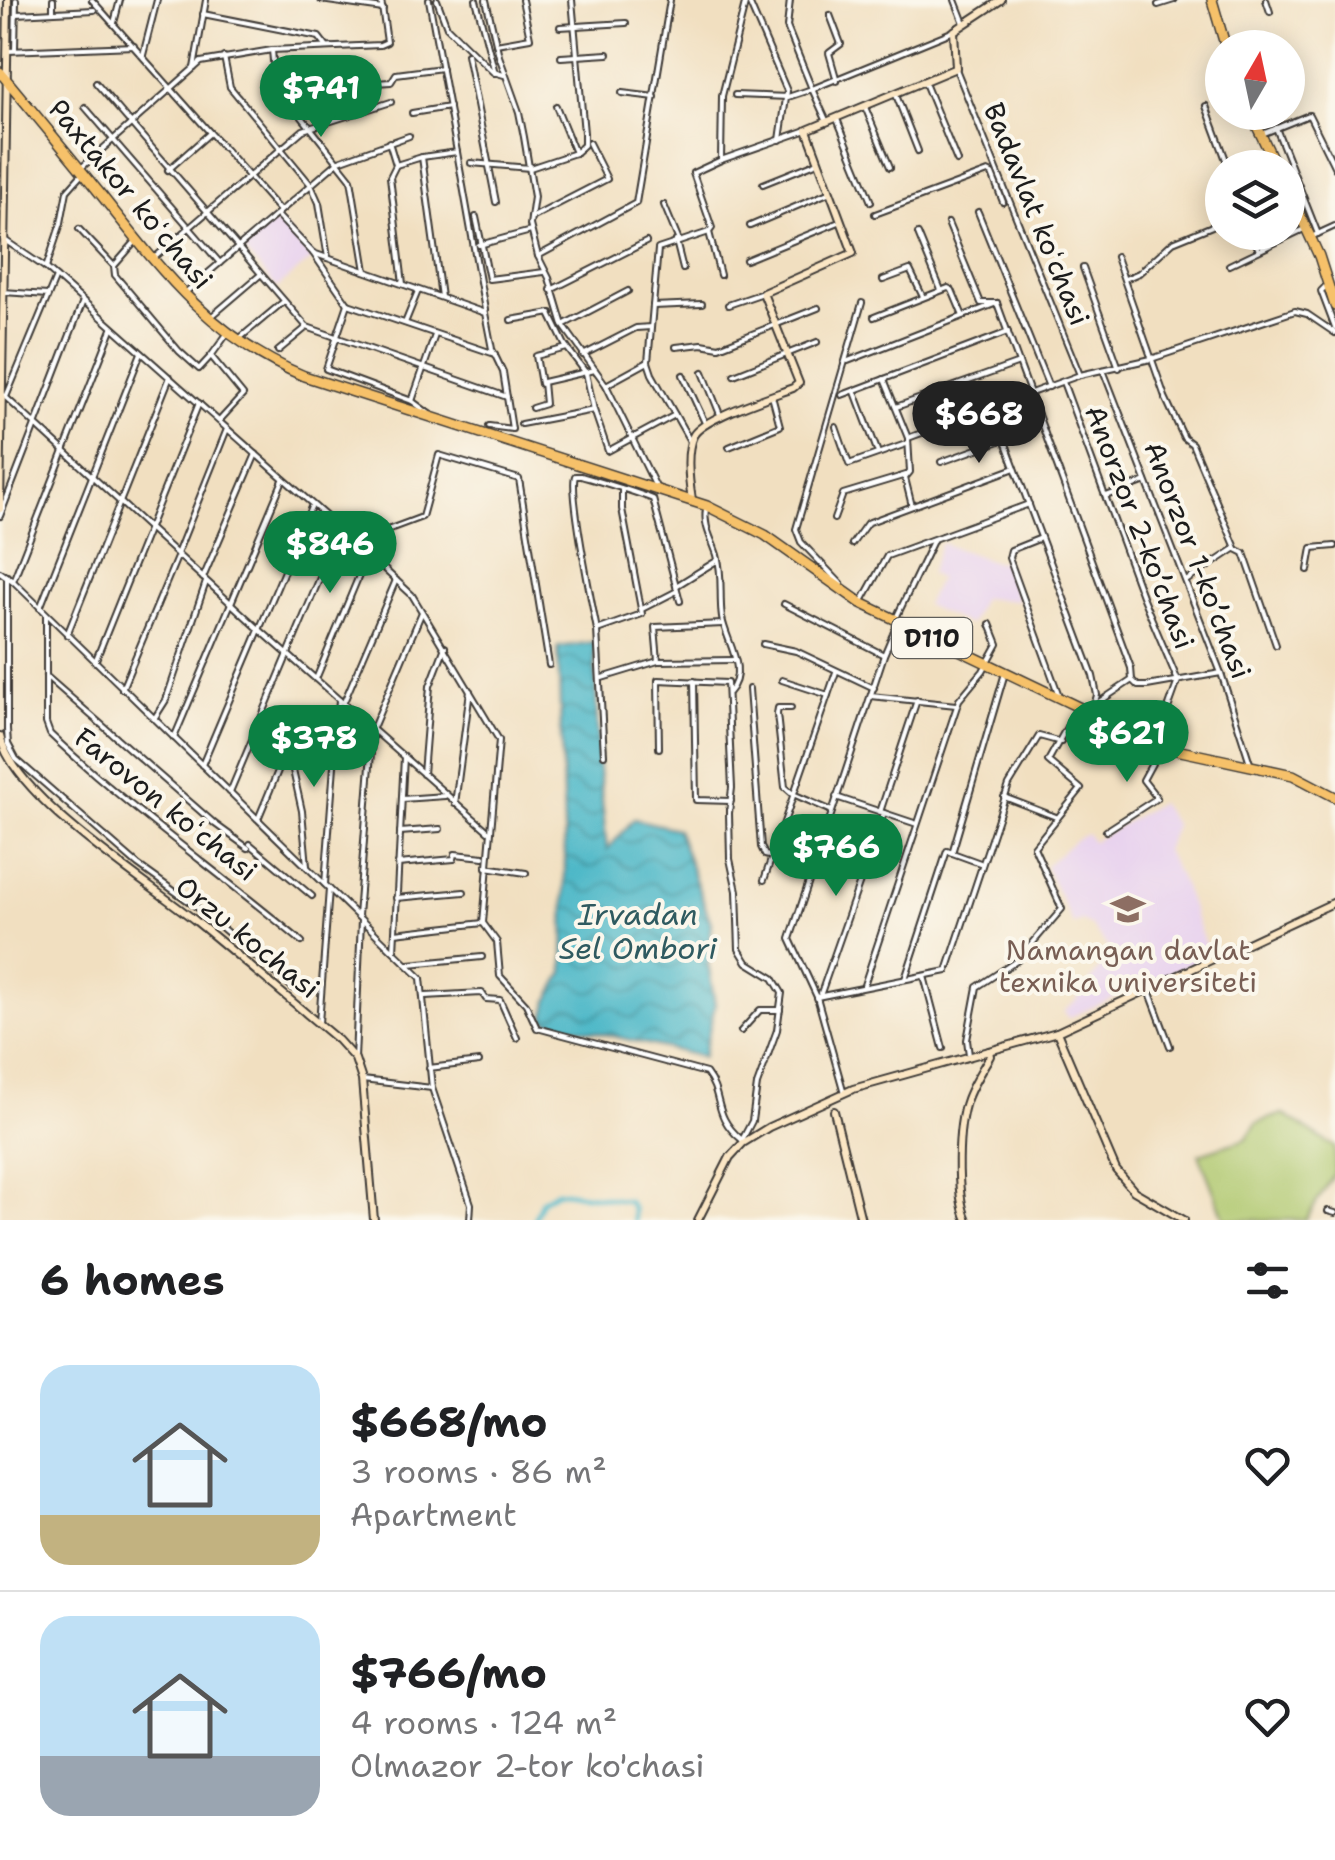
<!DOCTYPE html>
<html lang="en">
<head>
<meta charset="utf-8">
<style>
	:root { --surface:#fff; --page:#f2f2f2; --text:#202124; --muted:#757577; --line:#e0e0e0; --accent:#0b8043 }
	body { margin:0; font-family:"Shantell Sans",sans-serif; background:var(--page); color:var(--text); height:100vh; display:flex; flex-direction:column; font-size:38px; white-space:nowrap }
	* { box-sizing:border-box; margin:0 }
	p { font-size:32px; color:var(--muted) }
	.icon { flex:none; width:55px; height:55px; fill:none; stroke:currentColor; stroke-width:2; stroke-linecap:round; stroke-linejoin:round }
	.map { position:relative; height:1220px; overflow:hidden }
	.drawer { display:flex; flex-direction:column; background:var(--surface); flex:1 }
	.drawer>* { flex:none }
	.needle { width:65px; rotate:9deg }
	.fabs { position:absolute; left:1205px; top:30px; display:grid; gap:20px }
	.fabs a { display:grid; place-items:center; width:100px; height:100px; border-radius:50%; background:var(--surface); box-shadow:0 5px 25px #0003; font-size:50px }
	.price { position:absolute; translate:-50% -85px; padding:0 22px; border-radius:35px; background:var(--accent); color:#fff; font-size:32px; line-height:65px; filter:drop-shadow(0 2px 5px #0008) }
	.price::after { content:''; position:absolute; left:50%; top:60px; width:30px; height:22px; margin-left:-15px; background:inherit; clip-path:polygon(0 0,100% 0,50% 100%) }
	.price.on { background:#222; color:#fff }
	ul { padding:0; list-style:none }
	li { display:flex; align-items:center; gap:30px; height:250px; padding:0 40px }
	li+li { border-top:2px solid var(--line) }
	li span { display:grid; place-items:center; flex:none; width:280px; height:200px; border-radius:30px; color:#555 }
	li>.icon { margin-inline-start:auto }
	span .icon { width:120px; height:120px; fill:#fffc; stroke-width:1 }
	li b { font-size:42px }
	h2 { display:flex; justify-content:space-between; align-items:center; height:120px; padding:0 40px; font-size:42px }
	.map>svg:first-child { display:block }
	.built { fill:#e8d2ee }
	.pitch { fill:#afc76d; stroke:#667244; stroke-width:2.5 }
	.water { fill:url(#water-waves); stroke:#346a72; stroke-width:2.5 }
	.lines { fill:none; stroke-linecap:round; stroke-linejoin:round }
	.canal { stroke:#4bb7c7; stroke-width:5 }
	.street-casing { stroke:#3c3935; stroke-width:8 }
	.secondary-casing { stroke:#3c3935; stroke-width:10 }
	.primary-casing { stroke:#3c3935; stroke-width:12 }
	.street { stroke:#fff; stroke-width:4 }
	.secondary { stroke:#fbe6c4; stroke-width:6 }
	.primary { stroke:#f6c16b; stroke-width:9 }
	.labels { text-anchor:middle; stroke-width:8; stroke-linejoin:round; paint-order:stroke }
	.shield { fill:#fbf7ec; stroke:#5f5e5a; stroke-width:2.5 }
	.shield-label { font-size:25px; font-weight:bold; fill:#1c1c1c }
	.street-label { font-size:28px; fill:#1c1c1c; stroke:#fbf7ec }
	.education-label { font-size:28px; fill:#785e54; stroke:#fbf7ec }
	.water-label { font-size:30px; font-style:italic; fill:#2f5a60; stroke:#fbf7ec }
</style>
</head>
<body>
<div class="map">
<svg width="1335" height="1220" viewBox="0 0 1335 1220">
	<defs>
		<pattern id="water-waves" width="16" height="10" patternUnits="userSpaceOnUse" patternTransform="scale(2.5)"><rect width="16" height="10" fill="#4bb7c7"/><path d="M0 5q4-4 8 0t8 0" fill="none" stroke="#3e94a1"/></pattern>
	</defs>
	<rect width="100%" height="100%" fill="#fbf7ec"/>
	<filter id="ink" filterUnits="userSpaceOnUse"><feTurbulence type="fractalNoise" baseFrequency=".01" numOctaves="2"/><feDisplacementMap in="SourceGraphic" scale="20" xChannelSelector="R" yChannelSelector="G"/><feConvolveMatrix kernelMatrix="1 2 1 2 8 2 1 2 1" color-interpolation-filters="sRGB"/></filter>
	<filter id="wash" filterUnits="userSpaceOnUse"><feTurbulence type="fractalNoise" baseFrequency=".0048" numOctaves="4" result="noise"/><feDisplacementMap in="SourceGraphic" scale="40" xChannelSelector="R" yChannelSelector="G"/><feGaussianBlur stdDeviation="2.25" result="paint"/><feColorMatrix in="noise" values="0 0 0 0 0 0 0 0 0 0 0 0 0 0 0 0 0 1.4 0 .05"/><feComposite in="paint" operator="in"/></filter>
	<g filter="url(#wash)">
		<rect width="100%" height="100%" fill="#f1dfc0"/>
		<g class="built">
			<path d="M272,220L277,225L280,223L312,259L277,288L242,248Z"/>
			<path d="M941,543L997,563L1004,560L1018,601L982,598L969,625L925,605L939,579L930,573Z"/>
			<path d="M1159,803L1175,825L1165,850L1183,884L1209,956L1068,1018L1064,1011L1075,1002L1112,952L1091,926L1082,921L1073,924L1045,866L1076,839L1087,834L1092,842Z"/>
		</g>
		<path class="pitch" d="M1283,1114L1335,1147V1173L1306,1220H1225L1199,1154L1246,1139L1257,1123Z"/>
		<path class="water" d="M594,642L599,769L607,850L634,819L677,829L711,923L708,963L715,1005L703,1057L544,1020L548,1001L564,972L565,857L558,647Z"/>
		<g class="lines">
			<path class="canal" d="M534,1220L542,1200L557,1191L628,1201L633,1209L634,1220"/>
		</g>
	</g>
	<g filter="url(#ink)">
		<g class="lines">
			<g class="street-casing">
				<g id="street">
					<path d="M53,0V11"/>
					<path d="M92,0L280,211"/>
					<path d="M321,0L383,9"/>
					<path d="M437,0L447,27L493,72L504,75"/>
					<path d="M476,0L495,73"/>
					<path d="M486,0L499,56L519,112L524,137L534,197L530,225L538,256L549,278L563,325L606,385L657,489"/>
					<path d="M572,0L584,133V145L575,153"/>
					<path d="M748,0L787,91L780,140"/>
					<path d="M790,0L787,27L812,89L954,31"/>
					<path d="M955,0L964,23"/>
					<path d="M1266,0L1270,12"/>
					<path d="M1158,5L1174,0"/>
					<path d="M16,14L94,10"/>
					<path d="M203,14L319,37L326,46"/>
					<path d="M830,15L841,44L829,53L837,81"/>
					<path d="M114,23L120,0"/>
					<path d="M560,27L626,23"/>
					<path d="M496,44L530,38L522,0"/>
					<path d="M15,50L16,0"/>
					<path d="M272,50L275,83L351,179L366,271"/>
					<path d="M8,51L134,46"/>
					<path d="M467,54L496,202"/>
					<path d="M143,55L157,0"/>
					<path d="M224,57L230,87L311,185L319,203L328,258"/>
					<path d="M561,57L608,54"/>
					<path d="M194,68L206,0"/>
					<path d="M956,69L1080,375"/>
					<path d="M96,83L307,327L507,397"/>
					<path d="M925,83L957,161"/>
					<path d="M279,89L391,82L396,74L442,68"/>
					<path d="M622,93L655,97"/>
					<path d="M735,95L788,97L812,89L827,122"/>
					<path d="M896,95L918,151"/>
					<path d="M1206,106L1229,168"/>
					<path d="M85,107L220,263"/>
					<path d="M865,107L890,167"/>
					<path d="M412,113L449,107"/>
					<path d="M837,119L871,202"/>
					<path d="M1276,128L1318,234"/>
					<path d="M1262,134L1309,115L1335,168"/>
					<path d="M389,142L396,165L390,177L403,284"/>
					<path d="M457,152L485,310"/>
					<path d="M422,157L457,152L429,0"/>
					<path d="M721,160L722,96L746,0"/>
					<path d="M471,163L530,168L575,153L556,106"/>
					<path d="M396,165L422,157L441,297"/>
					<path d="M81,168L201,62L272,50L380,45L387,42L381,0"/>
					<path d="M168,170L210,133"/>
					<path d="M763,184L818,162"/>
					<path d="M1220,191L1222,198"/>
					<path d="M664,205L679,241"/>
					<path d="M978,212L1049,387"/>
					<path d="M875,214L988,172L992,174L1003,202"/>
					<path d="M277,215L313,253L348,304"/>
					<path d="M476,217L489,279L544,272"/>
					<path d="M531,218L607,179L589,143"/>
					<path d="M948,223L981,303H997"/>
					<path d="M750,226L828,193"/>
					<path d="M79,229L114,266L136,241"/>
					<path d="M1250,232L1259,250"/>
					<path d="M1257,232L1263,247"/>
					<path d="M918,234L941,290"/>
					<path d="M1311,237L1335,226"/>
					<path d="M3,239L46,268L355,542"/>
					<path d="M676,241L683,269"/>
					<path d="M479,245L531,231"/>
					<path d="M313,253L485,313L492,349L503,372L512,429L489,426"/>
					<path d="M538,256L636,203L670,0"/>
					<path d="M1116,257L1165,397L1184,438L1192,444L1236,548L1186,581"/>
					<path d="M153,259L303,130L391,102"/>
					<path d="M746,260L839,222"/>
					<path d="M1229,265L1302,230"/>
					<path d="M114,266L115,275L179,351L199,369L211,356"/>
					<path d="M46,268L61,223L67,191L83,173"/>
					<path d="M1083,268L1119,368"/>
					<path d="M720,275L709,232L712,228L693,173L721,160L807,130"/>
					<path d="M1125,279L1139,273L1173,242L1222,222"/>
					<path d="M883,280L910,270L923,297"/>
					<path d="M1328,284L1321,291L1335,328"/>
					<path d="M551,290L646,242"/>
					<path d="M3,292L48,295"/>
					<path d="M186,292L339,161L409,136"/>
					<path d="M997,303L1131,668L1132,680L1096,704"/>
					<path d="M348,304L326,369L412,401L431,415"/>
					<path d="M348,304L495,354"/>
					<path d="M728,305L763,293"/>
					<path d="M653,306L702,304"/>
					<path d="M550,314L565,345L586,373L594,410L608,451L675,415"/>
					<path d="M212,316L260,275"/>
					<path d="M874,317L948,288L952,290L963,316"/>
					<path d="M511,320L551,313"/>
					<path d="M405,323L418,291"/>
					<path d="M563,325L628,291"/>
					<path d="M240,338L283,302"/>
					<path d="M676,347L702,344L719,347L818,308"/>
					<path d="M278,351L307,327"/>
					<path d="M583,355L636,328L651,327"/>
					<path d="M848,361L997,303"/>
					<path d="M1103,370L1221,673L1251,766"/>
					<path d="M703,372L721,417"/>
					<path d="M683,375L706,425"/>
					<path d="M734,375L817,342"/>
					<path d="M884,379L908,438L910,472L905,478L912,506"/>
					<path d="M1063,382L1142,596L1178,681L1156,742"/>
					<path d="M541,384L536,356L567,348"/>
					<path d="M606,385L648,362"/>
					<path d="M855,392L878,453"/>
					<path d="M1,393L260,630L488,831"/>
					<path d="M842,395L1008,332"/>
					<path d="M6,397L56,277"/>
					<path d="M412,401L435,335"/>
					<path d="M896,407L1019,363"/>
					<path d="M532,408L545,404L543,382L595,370"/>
					<path d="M993,409L1093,676L1097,695L1092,713"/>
					<path d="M219,421L243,395L211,356L227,334"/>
					<path d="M521,424L594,410"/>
					<path d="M836,427L849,464L906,444"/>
					<path d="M908,438L1080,375L1151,359L1295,311L1307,314L1335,333"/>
					<path d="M691,443L652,374L648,362L658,249L709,232"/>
					<path d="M729,447L780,426L772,396"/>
					<path d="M941,462L1005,439"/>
					<path d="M622,489V509L642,614L597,630C592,604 569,493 575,476H581C605,483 630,490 653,499L680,601"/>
					<path d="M1106,496L1146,481"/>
					<path d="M706,509C703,526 712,539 717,555C723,575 719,597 722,618C726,641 749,671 729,692"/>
					<path d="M0,516L83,301"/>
					<path d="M834,519L843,494L906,475"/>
					<path d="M1041,538L1011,550L1009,558L1058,693"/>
					<path d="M852,544L867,523L1015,468"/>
					<path d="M1236,549L1244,553L1276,645"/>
					<path d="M177,554L227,429"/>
					<path d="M1308,570L1312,548L1335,546"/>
					<path d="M0,572L13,581L421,978L432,1088L471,1204L470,1220"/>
					<path d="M7,576V730L8,744L16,759L138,865L202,911L293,988"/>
					<path d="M203,578L256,454"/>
					<path d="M13,581L112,329"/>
					<path d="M841,584L801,542L796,529L862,303"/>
					<path d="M676,586L718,560"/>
					<path d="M861,603L887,556L1029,504"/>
					<path d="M784,604L882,654"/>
					<path d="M40,608L141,353"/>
					<path d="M642,609L677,591"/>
					<path d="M46,615V723L50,734C129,809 219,872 302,942"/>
					<path d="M896,618L933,541"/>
					<path d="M723,624L655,627L658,661L735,660"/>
					<path d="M597,630L604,755"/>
					<path d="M67,635L170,377"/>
					<path d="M763,644L796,651L874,688"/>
					<path d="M95,662L199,403"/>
					<path d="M46,676L215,824L248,848"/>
					<path d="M602,678L658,661"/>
					<path d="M316,679L368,554"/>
					<path d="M782,680L828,695"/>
					<path d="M1132,680L1138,686H1147L1221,673"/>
					<path d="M694,681L696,800L731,801"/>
					<path d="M122,689L178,555"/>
					<path d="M749,689L761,847L765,855L773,857"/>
					<path d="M871,696L956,705"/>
					<path d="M344,702L396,580"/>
					<path d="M791,708H778L777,714L785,787L793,794L832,811"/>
					<path d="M154,719L166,700L206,582"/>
					<path d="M174,738L283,480"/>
					<path d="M659,748L658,680L727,683L732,788L729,813L730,859L737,891L739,949L747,962L773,978L782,993L777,1030L757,1085L752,1121L742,1140"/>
					<path d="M290,757L302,811L307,866"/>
					<path d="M202,765L311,507"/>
					<path d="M423,774L430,686L445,647"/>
					<path d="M230,792L340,530"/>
					<path d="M836,797L917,824"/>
					<path d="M1004,797L1056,817"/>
					<path d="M402,799L445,796"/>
					<path d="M455,804L470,691"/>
					<path d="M880,812L917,700"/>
					<path d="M258,819L285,754L333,761"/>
					<path d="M1106,831L1157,798L1143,780L1162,745"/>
					<path d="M400,832L440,829"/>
					<path d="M250,844L312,896"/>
					<path d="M952,853L1005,673"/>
					<path d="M398,864L454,859L455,854L484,857"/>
					<path d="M486,867L526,873"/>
					<path d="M764,880L836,672"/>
					<path d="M325,884L339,700"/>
					<path d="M396,898L464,892"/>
					<path d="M358,916L373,728L422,612"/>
					<path d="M483,923L499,740L412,595L355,542L422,517L439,455L519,479L549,665"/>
					<path d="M483,923L497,942L500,976L526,1004L537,1028L706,1073C724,1096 712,1115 741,1139"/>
					<path d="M395,933L483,923"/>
					<path d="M394,951L404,757"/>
					<path d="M409,964L482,957"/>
					<path d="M924,976L943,1048"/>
					<path d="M905,979L947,851L980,863"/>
					<path d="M864,985L959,700L983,671L998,644L990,624"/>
					<path d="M1149,990L1170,1046"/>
					<path d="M821,993L884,813"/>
					<path d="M425,996L482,993L486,999L500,1000L517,1038"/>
					<path d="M817,997L947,971L1009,785L1039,736L1061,742"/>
					<path d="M319,1023L329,889"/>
					<path d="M741,1031L760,1010H780"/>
					<path d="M969,1055L967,1040L977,987L1018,960L1062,909L1034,847L1081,789L1048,761L1078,707"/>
					<path d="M355,1059L361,920"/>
					<path d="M429,1068L479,1062"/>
					<path d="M362,1080L432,1088"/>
					<path d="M844,1093L817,997L790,939L884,655L898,622"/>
					<path d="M1328,1211L1335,1213"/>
				</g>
			</g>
			<g class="secondary-casing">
				<g id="secondary">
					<path d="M692,500C689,482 685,453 693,436C702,418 772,396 793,388L799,383L763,293L853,253L807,130L956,68L954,31L1001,0"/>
					<path d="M0,509L8,0"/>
					<path d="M0,736C14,798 146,881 197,922C245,961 291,1001 338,1040L355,1059L362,1080L374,1220"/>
					<path d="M1057,1032L1116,1170L1134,1191L1184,1220"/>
					<path d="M834,1111L861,1220"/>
					<path d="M698,1220L730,1157L743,1143L769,1127L853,1089L1057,1032L1335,902"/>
					<path d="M967,1220C955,1194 957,1126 967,1099C972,1085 982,1069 990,1056L989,1051"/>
				</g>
			</g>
			<g class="primary-casing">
				<g id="primary">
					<path d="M1212,0L1226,48"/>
					<path d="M0,72C34,113 68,154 102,196C163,273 211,337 304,376L707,506L765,535L861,603L1141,737L1176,750L1293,775L1335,797"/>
					<path d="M1250,112L1277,168"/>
					<path d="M1288,189L1319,256L1335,306"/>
				</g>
			</g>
			<use href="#street" class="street"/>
			<use href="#secondary" class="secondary"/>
			<use href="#primary" class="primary"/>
		</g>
	</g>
	<defs>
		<g id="university-bare" transform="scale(2.7)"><path d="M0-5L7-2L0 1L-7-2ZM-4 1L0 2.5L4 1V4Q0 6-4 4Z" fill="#8d6e63" stroke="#fbf7ec" stroke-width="2.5" paint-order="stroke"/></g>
	</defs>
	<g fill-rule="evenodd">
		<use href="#university-bare" x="1128" y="909"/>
	</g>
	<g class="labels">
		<rect class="shield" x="892" y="618" width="80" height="40" rx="8"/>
		<g class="shield-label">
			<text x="932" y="647">D110</text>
		</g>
		<g class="street-label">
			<text transform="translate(131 194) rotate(50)" y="10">Paxtakor koʻchasi</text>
			<text transform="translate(1037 214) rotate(68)" y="10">Badavlat koʻchasi</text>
			<text transform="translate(1140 527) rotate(69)" y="10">Аnorzor 2-koʼchasi</text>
			<text transform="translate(1198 560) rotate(69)" y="10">Аnorzor 1-koʼchasi</text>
			<text transform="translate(166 804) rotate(39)" y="10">Farovon koʻchasi</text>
			<text transform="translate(248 937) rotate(39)" y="10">Orzu kochasi</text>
		</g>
		<g class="education-label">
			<text x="1128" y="960">Namangan davlat<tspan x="1128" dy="32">texnika universiteti</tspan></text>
		</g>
		<g class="water-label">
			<text x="638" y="925">Irvadan<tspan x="638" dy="34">Sel Ombori</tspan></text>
		</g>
	</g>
</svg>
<div class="fabs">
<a><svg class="needle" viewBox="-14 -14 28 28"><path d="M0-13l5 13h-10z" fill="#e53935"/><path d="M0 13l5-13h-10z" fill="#757577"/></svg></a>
<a><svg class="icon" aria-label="layers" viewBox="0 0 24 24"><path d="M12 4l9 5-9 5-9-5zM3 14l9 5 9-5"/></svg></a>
</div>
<b class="price" style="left:321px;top:140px">$741</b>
<b class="price on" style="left:979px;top:466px">$668</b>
<b class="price" style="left:330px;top:596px">$846</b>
<b class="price" style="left:1127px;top:785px">$621</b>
<b class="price" style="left:314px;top:790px">$378</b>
<b class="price" style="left:836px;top:899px">$766</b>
</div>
<section class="drawer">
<h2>6 homes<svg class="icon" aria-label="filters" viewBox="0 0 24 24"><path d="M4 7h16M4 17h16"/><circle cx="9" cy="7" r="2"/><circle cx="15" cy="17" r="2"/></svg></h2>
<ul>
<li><span style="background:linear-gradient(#bfe0f5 75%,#c2b280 0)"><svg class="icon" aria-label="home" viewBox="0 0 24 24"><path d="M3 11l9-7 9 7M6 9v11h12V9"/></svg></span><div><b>$668/mo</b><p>3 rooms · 86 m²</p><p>Apartment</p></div><svg class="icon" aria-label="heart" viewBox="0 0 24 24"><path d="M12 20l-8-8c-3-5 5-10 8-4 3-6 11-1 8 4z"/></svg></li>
<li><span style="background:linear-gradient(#bfe0f5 70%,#9aa5b1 0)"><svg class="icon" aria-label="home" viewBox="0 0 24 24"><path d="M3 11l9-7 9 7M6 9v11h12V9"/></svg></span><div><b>$766/mo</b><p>4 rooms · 124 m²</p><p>Olmazor 2-tor ko'chasi</p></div><svg class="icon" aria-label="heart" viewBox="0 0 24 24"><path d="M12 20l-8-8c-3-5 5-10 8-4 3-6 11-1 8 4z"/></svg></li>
</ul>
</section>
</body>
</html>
